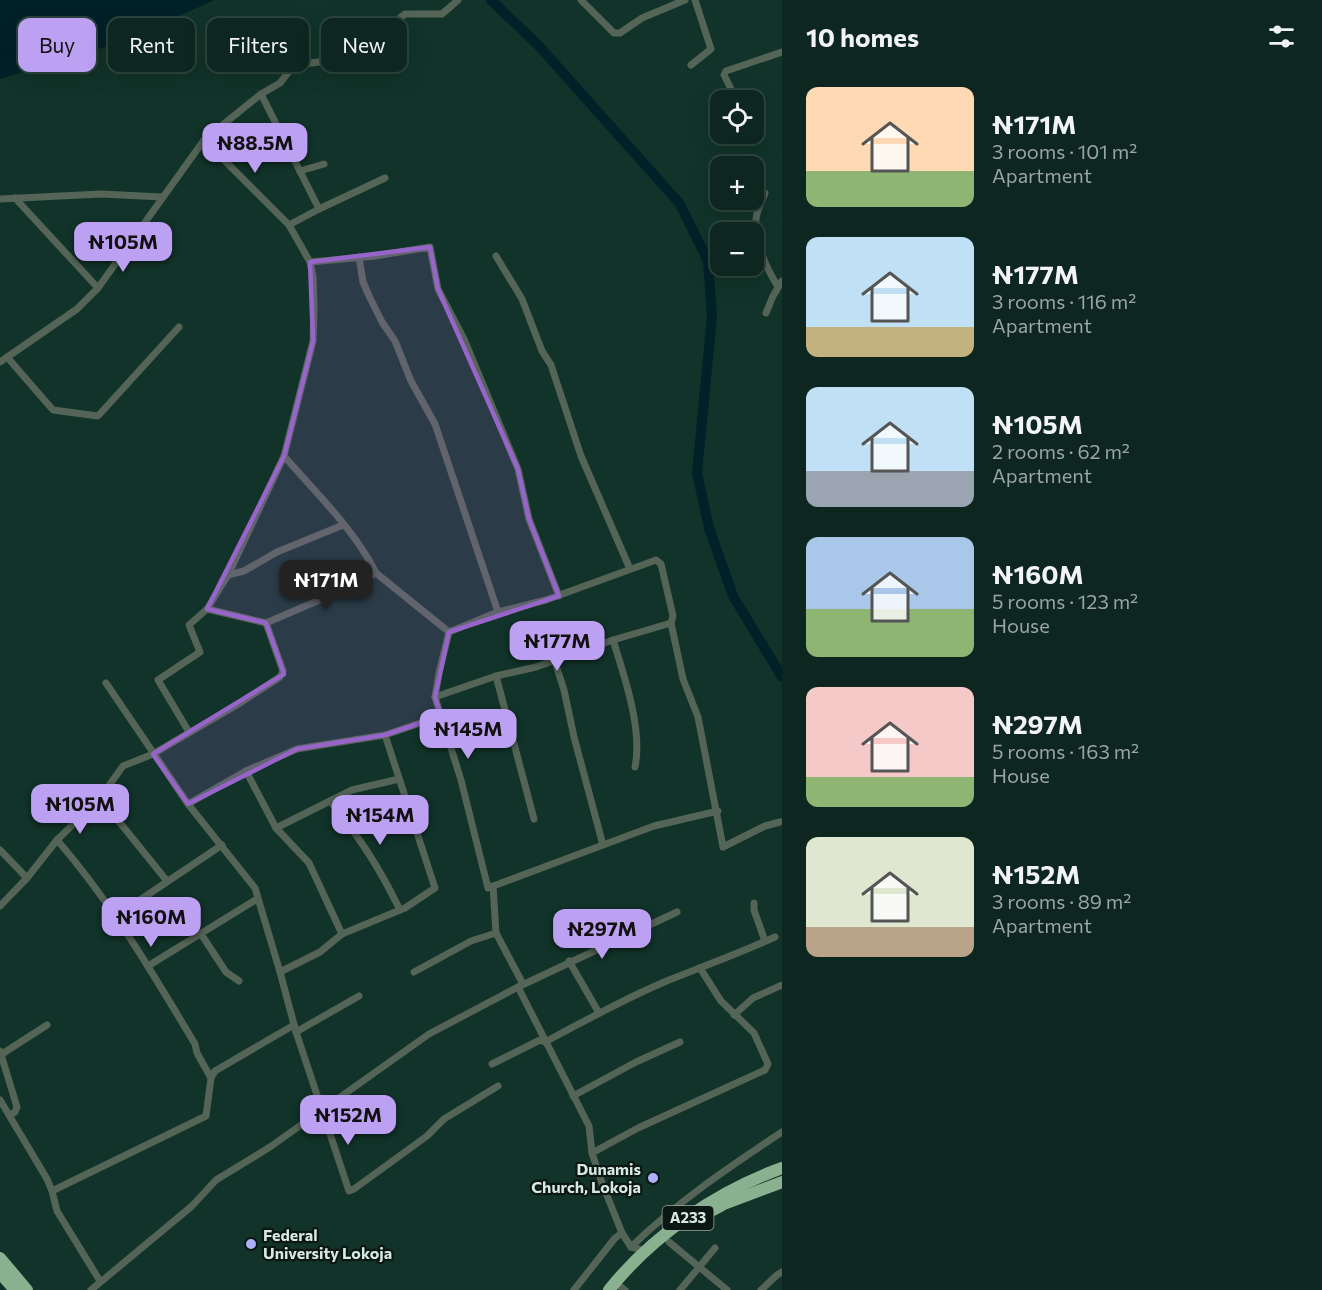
<!DOCTYPE html>
<html lang="en">
<head>
<meta charset="utf-8">
<style>
	:root { --surface:#0d261f; --page:#162e28; --text:#f1f3f6; --muted:#9aa5a4; --line:#2d433d; --accent:#bca0f2 }
	body { margin:0; font-family:Commissioner,sans-serif; background:var(--page); color:var(--text); height:100vh; display:flex; flex-direction:column; font-size:22px; white-space:nowrap }
	* { box-sizing:border-box; margin:0 }
	p { font-size:20px; color:var(--muted) }
	.icon { flex:none; width:33px; height:33px; fill:none; stroke:currentColor; stroke-width:2; stroke-linecap:round; stroke-linejoin:round }
	.map { position:relative; flex:1; overflow:hidden }
	.details { display:flex; flex-direction:column; background:var(--surface); width:540px }
	.details>* { flex:none }
	.banner { position:absolute; left:18px; top:18px; width:570px; height:54px; display:flex; gap:12px }
	.buttons { position:absolute; left:710px; top:90px; display:grid; gap:12px }
	.buttons a { display:grid; place-items:center; width:54px; height:54px; border-radius:12px; background:var(--surface); box-shadow:0 6px 24px #0002,0 0 0 2px var(--line); font-size:30px }
	.price { position:absolute; translate:-50% -51px; padding:0 14px; border-radius:12px; background:var(--accent); color:#111; font-size:20px; line-height:39px; filter:drop-shadow(0 2px 3px #0008) }
	.price::after { content:''; position:absolute; left:50%; top:36px; width:18px; height:14px; margin-left:-9px; background:inherit; clip-path:polygon(0 0,100% 0,50% 100%) }
	.price.selected { background:#222; color:#fff }
	ul { padding:0; list-style:none }
	li { display:flex; align-items:center; gap:18px; height:150px; padding:0 24px }
	li span { display:grid; place-items:center; flex:none; width:168px; height:120px; border-radius:12px; color:#555 }
	li>.icon { margin-inline-start:auto }
	span .icon { width:72px; height:72px; fill:#fffc; stroke-width:1 }
	li b { font-size:26px }
	h2 { display:flex; justify-content:space-between; align-items:center; height:72px; padding:0 24px; font-size:26px }
	.chip { padding:0 21px; border-radius:12px; background:var(--surface); box-shadow:0 6px 24px #0002,0 0 0 2px var(--line); font-size:21px; line-height:54px }
	.chip.selected { background:var(--accent); color:#111 }
	main { display:flex; flex:1; min-height:0 }
	.map>svg:first-child { display:block }
	.water { fill:#012128 }
	.lines { fill:none; stroke-linecap:round; stroke-linejoin:round }
	.river { stroke:#012128; stroke-width:10 }
	.street { stroke:#546456; stroke-width:7 }
	.highway { stroke:#89b18f; stroke-width:12 }
	.marked { fill:#9765ca; fill-opacity:0.2; stroke:#9765ca; stroke-width:4.5; stroke-linejoin:round }
	.poi-dot { fill:#acaffb; stroke:#0a1713; stroke-width:2 }
	.labels { text-anchor:middle; stroke-width:4.5; stroke-linejoin:round; paint-order:stroke }
	.shield { fill:#0a1713; stroke:#9aaaa4; stroke-width:1.5 }
	.shield-label { font-size:15px; font-weight:bold; fill:#d7e9e2 }
	.poi-label { font-size:16px; font-weight:bold; fill:#d7e9e2; stroke:#0a1713; text-anchor:end }
</style>
</head>
<body>
<main>
<div class="map">
<svg width="782" height="1290" viewBox="0 0 782 1290">
	<rect width="100%" height="100%" fill="#113329"/>
	<path class="water" d="M0,0H215L108,46L0,79Z"/>
	<g class="lines">
		<path class="river" d="M491,0L539,46L680,204L708,261L712,316L697,473L709,528L733,596L782,677"/>
		<g class="street">
			<path d="M581,0L614,33H620L642,18L685,0"/>
			<path d="M691,65L711,49L695,0"/>
			<path d="M261,94L280,83L294,65L319,62L337,53L356,38L396,21L405,14H442L458,0"/>
			<path d="M736,99L724,75L726,71L782,52"/>
			<path d="M204,140L289,225L310,262L313,277L314,308L313,341L284,456L228,575L207,609L266,623L331,595L376,573"/>
			<path d="M300,171L324,164"/>
			<path d="M765,193C762,202 756,211 756,220C755,243 767,269 778,287"/>
			<path d="M15,198L98,288"/>
			<path d="M0,199L101,194L162,197"/>
			<path d="M319,209L385,178"/>
			<path d="M496,256L522,299L542,351L551,365L581,456L630,569"/>
			<path d="M359,257L363,282L370,298L382,322L395,341L411,381L435,424L498,612"/>
			<path d="M310,262L375,256L430,247L438,289L464,339L518,469L529,519L559,596"/>
			<path d="M766,313L773,296L782,281"/>
			<path d="M7,357L53,410L98,416L179,327"/>
			<path d="M0,362L77,309L98,288L204,140L261,94L319,209L289,225"/>
			<path d="M284,456C316,493 354,529 376,573L449,632"/>
			<path d="M228,575L244,571L277,552L343,525"/>
			<path d="M449,632L498,612L546,600L656,560L661,564L673,616L671,623L683,679L698,717L723,847L765,826L780,822"/>
			<path d="M449,632L439,673L435,697L461,780L488,888L654,826L718,811"/>
			<path d="M613,640C624,675 643,730 635,767"/>
			<path d="M554,659L564,690L574,737L603,845"/>
			<path d="M496,676L534,819"/>
			<path d="M106,683L188,804L255,888L280,972L296,1032L349,1191L354,1189L427,1136L444,1119L498,1086"/>
			<path d="M435,697L496,676L536,667L613,640L671,623"/>
			<path d="M189,732L158,680L200,652L189,625L207,609"/>
			<path d="M246,771L276,828L309,863L342,934"/>
			<path d="M100,798L167,881"/>
			<path d="M330,801C360,838 379,867 400,910"/>
			<path d="M188,804L246,771L297,749L385,735L441,716"/>
			<path d="M276,828L352,790L399,779"/>
			<path d="M57,840C111,902 153,974 195,1044L197,1053L211,1078"/>
			<path d="M0,850L27,878"/>
			<path d="M493,886L496,933L523,984"/>
			<path d="M754,903V910L765,941"/>
			<path d="M0,906L27,878L57,840L100,798L123,766L153,754L235,706L280,677L283,671L266,623"/>
			<path d="M116,916L222,845"/>
			<path d="M201,934L226,972L239,981"/>
			<path d="M569,961L599,1013"/>
			<path d="M148,966L257,899"/>
			<path d="M280,972L320,952L342,934L405,908L435,888L385,735"/>
			<path d="M414,972L471,941L496,933"/>
			<path d="M518,987L677,912"/>
			<path d="M734,1015L753,998L782,985"/>
			<path d="M296,1032L359,996"/>
			<path d="M0,1051L17,1107L15,1112L10,1115"/>
			<path d="M2,1054L47,1025"/>
			<path d="M492,1064L540,1040L545,1042C586,1020 626,998 669,980C704,966 740,953 775,937"/>
			<path d="M573,1096L636,1062L680,1042"/>
			<path d="M0,1100L47,1179L52,1191L206,1116L211,1078L215,1071L294,1025"/>
			<path d="M592,1153L638,1128L765,1070L768,1064L754,1033L721,1001L700,968"/>
			<path d="M52,1191L57,1211L100,1281"/>
			<path d="M669,1242L727,1290"/>
			<path d="M631,1247C677,1202 729,1167 782,1132"/>
			<path d="M621,1287L625,1290"/>
			<path d="M91,1290L192,1206L216,1180L270,1147L429,1034L518,987L589,1126L592,1153L602,1183L622,1233L631,1247L646,1251"/>
			<path d="M574,1290L615,1238L622,1233"/>
			<path d="M680,1290L715,1248"/>
			<path d="M761,1290L777,1275L782,1272"/>
		</g>
		<g class="highway">
			<path d="M713,1210L724,1204L782,1182"/>
			<path d="M0,1258L27,1290"/>
			<path d="M0,1273L15,1290"/>
			<path d="M609,1290C653,1235 716,1192 782,1168"/>
		</g>
	</g>
	<path class="marked" d="M430,247L438,289L518,469L529,519L559,596L449,632L435,697L441,716L385,735L297,749L188,804L153,754L284,674L266,623L207,609L284,456L313,341L310,262Z"/>
	<g class="poi-dot">
		<circle cx="653" cy="1178" r="6"/>
		<circle cx="251" cy="1244" r="6"/>
	</g>
	<g class="labels">
		<rect class="shield" x="662.5" y="1206" width="51" height="24" rx="4.5"/>
		<g class="shield-label">
			<text x="688" y="1223">A233</text>
		</g>
		<g class="poi-label">
			<text x="641" y="1175">Dunamis<tspan x="641" dy="18">Church, Lokoja</tspan></text>
			<text x="263" y="1241" text-anchor="start">Federal<tspan x="263" dy="18">University Lokoja</tspan></text>
		</g>
	</g>
</svg>
<div class="buttons">
<a><svg class="icon" aria-label="locate" viewBox="0 0 24 24"><circle cx="12" cy="12" r="6"/><path d="M12 2v4M12 18v4M2 12h4M18 12h4"/></svg></a>
<a>+</a>
<a>−</a>
</div>
<b class="price" style="left:255px;top:174px">₦88.5M</b>
<b class="price" style="left:123px;top:273px">₦105M</b>
<b class="price selected" style="left:326px;top:611px">₦171M</b>
<b class="price" style="left:557px;top:672px">₦177M</b>
<b class="price" style="left:468px;top:760px">₦145M</b>
<b class="price" style="left:80px;top:835px">₦105M</b>
<b class="price" style="left:380px;top:846px">₦154M</b>
<b class="price" style="left:151px;top:948px">₦160M</b>
<b class="price" style="left:602px;top:960px">₦297M</b>
<b class="price" style="left:348px;top:1146px">₦152M</b>
<div class="banner">
<a class="chip selected">Buy</a>
<a class="chip">Rent</a>
<a class="chip">Filters</a>
<a class="chip">New</a>
</div>
</div>
<section class="details">
<h2>10 homes<svg class="icon" aria-label="filters" viewBox="0 0 24 24"><path d="M4 7h16M4 17h16"/><circle cx="9" cy="7" r="2"/><circle cx="15" cy="17" r="2"/></svg></h2>
<ul>
<li><span style="background:linear-gradient(#ffd9b3 70%,#8fb573 0)"><svg class="icon" aria-label="home" viewBox="0 0 24 24"><path d="M3 11l9-7 9 7M6 9v11h12V9"/></svg></span><div><b>₦171M</b><p>3 rooms · 101 m²</p><p>Apartment</p></div></li>
<li><span style="background:linear-gradient(#bfe0f5 75%,#c2b280 0)"><svg class="icon" aria-label="home" viewBox="0 0 24 24"><path d="M3 11l9-7 9 7M6 9v11h12V9"/></svg></span><div><b>₦177M</b><p>3 rooms · 116 m²</p><p>Apartment</p></div></li>
<li><span style="background:linear-gradient(#bfe0f5 70%,#9aa5b1 0)"><svg class="icon" aria-label="home" viewBox="0 0 24 24"><path d="M3 11l9-7 9 7M6 9v11h12V9"/></svg></span><div><b>₦105M</b><p>2 rooms · 62 m²</p><p>Apartment</p></div></li>
<li><span style="background:linear-gradient(#a9c7e8 60%,#8fb573 0)"><svg class="icon" aria-label="home" viewBox="0 0 24 24"><path d="M3 11l9-7 9 7M6 9v11h12V9"/></svg></span><div><b>₦160M</b><p>5 rooms · 123 m²</p><p>House</p></div></li>
<li><span style="background:linear-gradient(#f6c9c9 75%,#8fb573 0)"><svg class="icon" aria-label="home" viewBox="0 0 24 24"><path d="M3 11l9-7 9 7M6 9v11h12V9"/></svg></span><div><b>₦297M</b><p>5 rooms · 163 m²</p><p>House</p></div></li>
<li><span style="background:linear-gradient(#dfe7d0 75%,#b9a48a 0)"><svg class="icon" aria-label="home" viewBox="0 0 24 24"><path d="M3 11l9-7 9 7M6 9v11h12V9"/></svg></span><div><b>₦152M</b><p>3 rooms · 89 m²</p><p>Apartment</p></div></li>
</ul>
</section>
</main>
</body>
</html>
